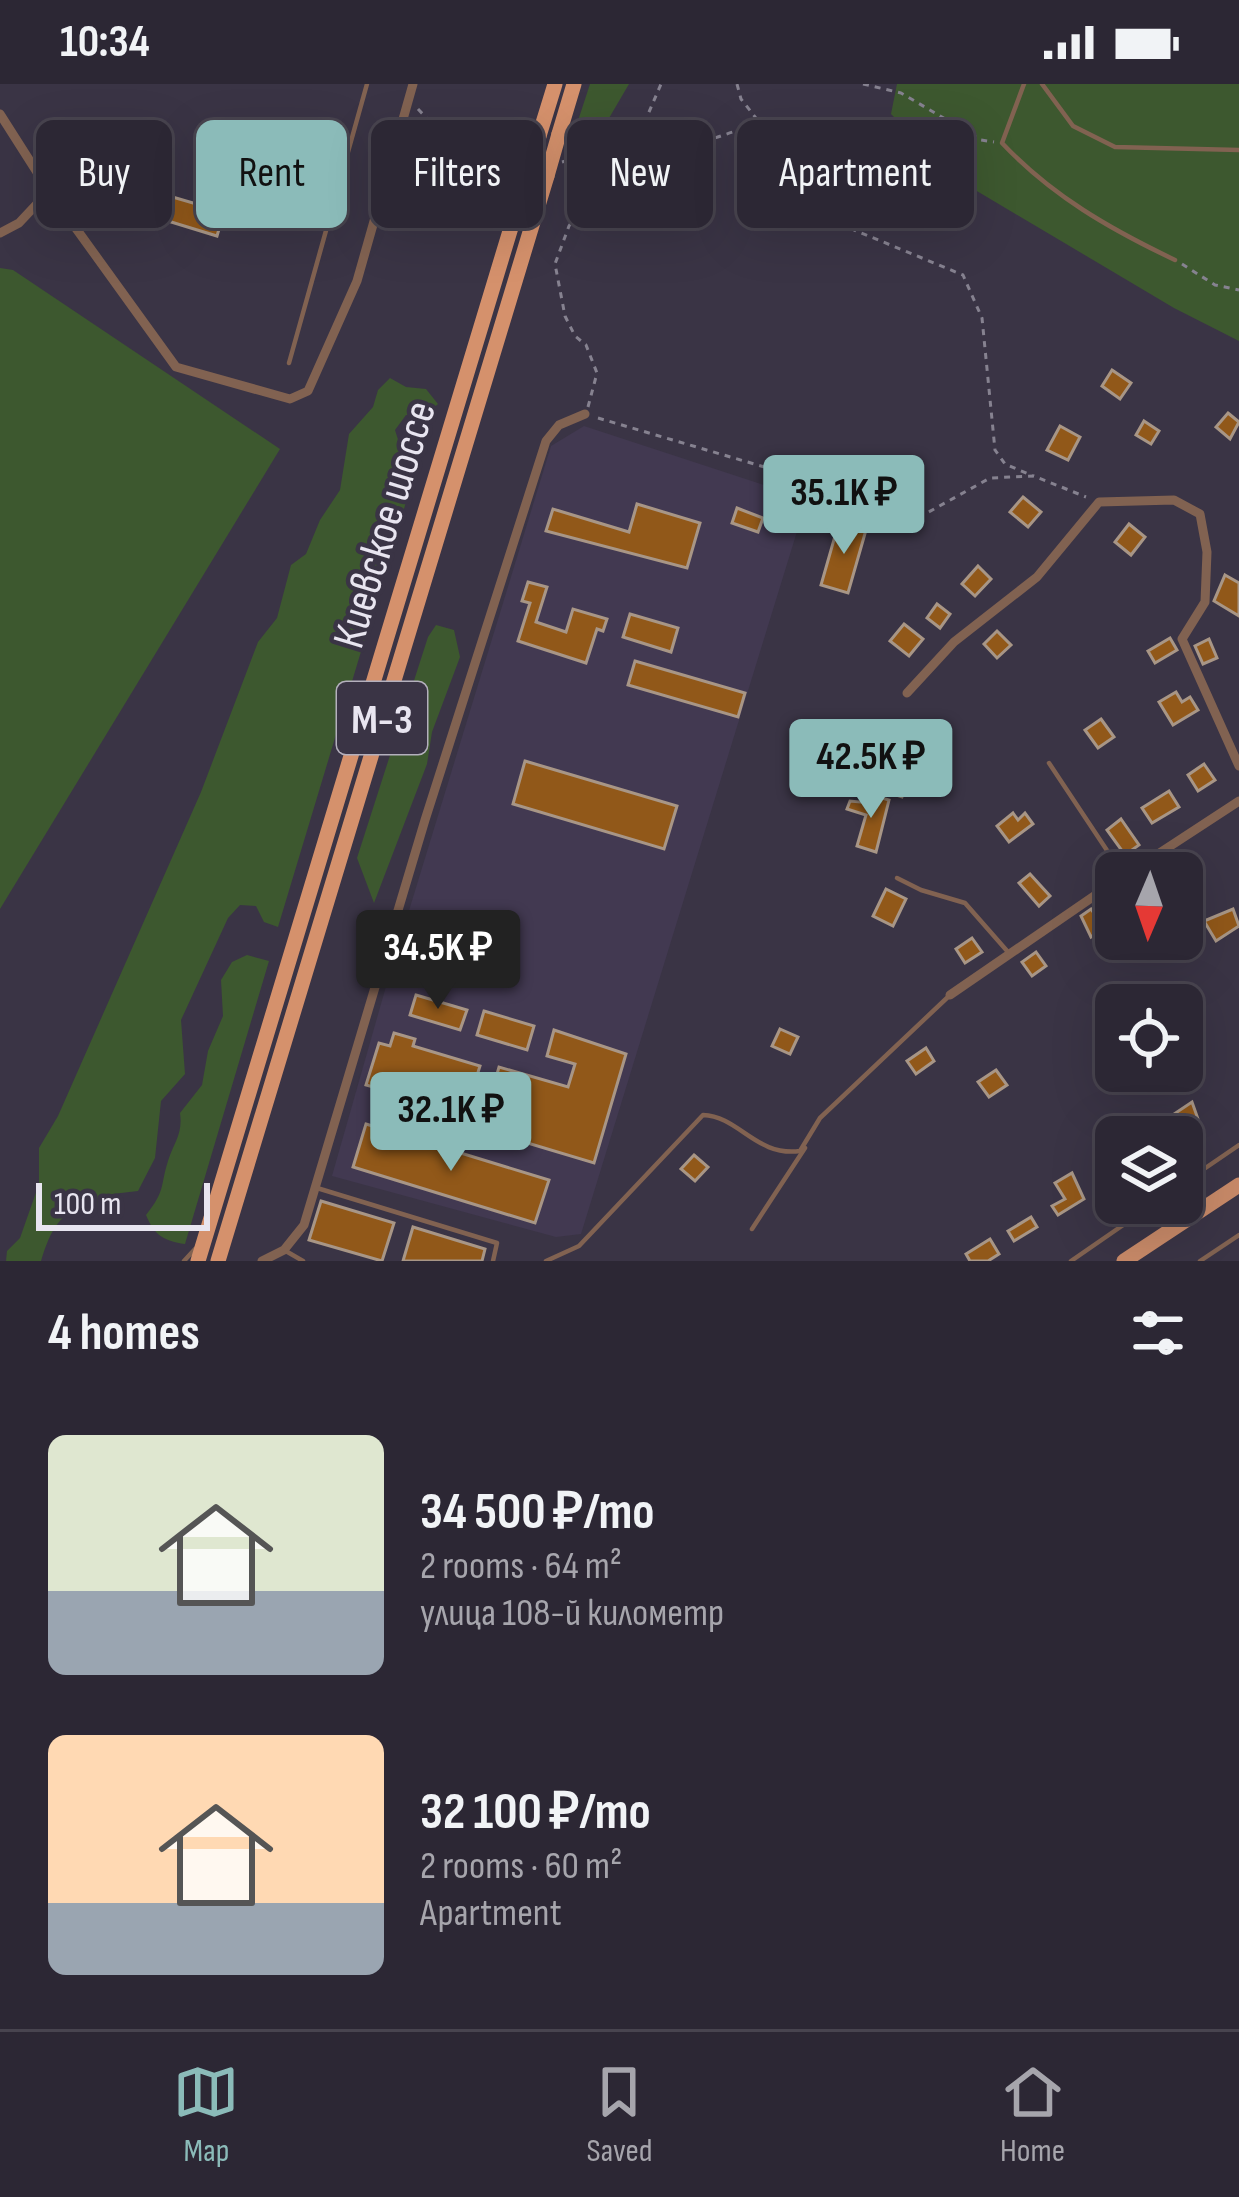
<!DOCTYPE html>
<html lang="en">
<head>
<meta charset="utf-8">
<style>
	:root { --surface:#2c2734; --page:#342f3c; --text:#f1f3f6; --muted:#a6a5ac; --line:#48444f; --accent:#8bbbb9 }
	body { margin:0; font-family:"Sofia Sans Condensed",sans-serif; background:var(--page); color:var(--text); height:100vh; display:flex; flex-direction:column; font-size:45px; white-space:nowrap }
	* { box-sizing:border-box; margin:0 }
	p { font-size:39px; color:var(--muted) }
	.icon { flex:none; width:66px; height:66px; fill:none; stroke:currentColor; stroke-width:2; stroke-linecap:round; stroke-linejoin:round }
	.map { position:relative; height:1177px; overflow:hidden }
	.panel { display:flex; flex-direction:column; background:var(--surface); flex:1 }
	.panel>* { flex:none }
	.banner { position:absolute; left:36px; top:36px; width:1167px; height:108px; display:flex; gap:24px }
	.needle { width:78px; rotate:182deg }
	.tools { position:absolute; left:1095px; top:768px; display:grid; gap:24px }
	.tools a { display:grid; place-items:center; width:108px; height:108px; border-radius:18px; background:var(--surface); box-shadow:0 12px 48px #0002,0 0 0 3px var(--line); font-size:60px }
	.scale { position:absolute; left:36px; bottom:30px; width:174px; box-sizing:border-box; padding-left:12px; border:6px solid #e8e5f0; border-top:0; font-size:33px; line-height:42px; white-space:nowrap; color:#e8e5f0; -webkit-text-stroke:9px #3a3445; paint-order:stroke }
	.price { position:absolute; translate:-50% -102px; padding:0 27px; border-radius:12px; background:var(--accent); color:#111; font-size:39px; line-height:78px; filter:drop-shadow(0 3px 6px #0008) }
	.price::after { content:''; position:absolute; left:50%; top:72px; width:36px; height:27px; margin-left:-18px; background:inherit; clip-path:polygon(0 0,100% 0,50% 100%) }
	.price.on { background:#222; color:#fff }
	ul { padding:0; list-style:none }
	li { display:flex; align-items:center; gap:36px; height:300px; padding:0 48px }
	li span { display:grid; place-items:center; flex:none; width:336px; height:240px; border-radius:18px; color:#555 }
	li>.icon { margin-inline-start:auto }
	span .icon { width:144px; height:144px; fill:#fffc; stroke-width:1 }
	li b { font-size:51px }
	h2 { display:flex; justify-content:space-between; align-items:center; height:144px; padding:0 48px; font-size:51px }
	.tag { padding:0 42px; border-radius:18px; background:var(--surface); box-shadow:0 12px 48px #0002,0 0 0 3px var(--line); font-size:42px; line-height:108px }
	.tag.on { background:var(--accent); color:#111 }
	.status { display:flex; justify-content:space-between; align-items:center; height:84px; padding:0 60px; background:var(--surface); direction:ltr }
	.status svg { height:33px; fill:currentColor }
	.dock { display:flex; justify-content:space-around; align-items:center; height:168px; border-top:3px solid var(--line); background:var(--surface); font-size:33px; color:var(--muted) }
	.dock a { display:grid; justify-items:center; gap:6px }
	.dock .on { color:var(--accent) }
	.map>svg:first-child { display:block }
	.built { fill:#423951 }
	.green { fill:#3d582f }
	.building { fill:#915819; stroke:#a89686; stroke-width:3 }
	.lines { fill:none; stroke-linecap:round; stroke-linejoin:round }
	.path { stroke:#868290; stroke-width:3; stroke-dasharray:6 6; stroke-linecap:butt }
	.service { stroke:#816251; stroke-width:4.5 }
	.minor { stroke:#816251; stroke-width:9 }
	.primary { stroke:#c78968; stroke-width:15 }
	.trunk { stroke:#d5916c; stroke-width:15 }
	.trunk-bridge { stroke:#d5916c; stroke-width:15 }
	.labels { text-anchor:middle; stroke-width:9; stroke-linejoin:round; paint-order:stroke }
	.shield { fill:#3a3445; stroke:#b4b0bd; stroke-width:3 }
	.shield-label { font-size:42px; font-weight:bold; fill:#e8e5f0 }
	.street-label { font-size:45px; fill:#e8e5f0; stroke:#3a3445 }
</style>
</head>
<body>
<div class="status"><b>10:34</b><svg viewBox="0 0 49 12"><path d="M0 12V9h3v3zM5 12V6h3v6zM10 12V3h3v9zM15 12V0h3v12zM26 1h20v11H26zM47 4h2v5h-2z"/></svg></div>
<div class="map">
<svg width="1239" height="1177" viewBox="0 0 1239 1177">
	<rect width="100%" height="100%" fill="#3a3445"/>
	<path class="built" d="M584,342L807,415L581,1150L556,1153L332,1092L389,892L551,362Z"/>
	<g class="green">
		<path d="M590,0H629L595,58L575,46Z"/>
		<path d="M897,0H1239V257L1174,224L955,94L891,30Z"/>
		<path d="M0,184L13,186L280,365L0,825Z"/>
		<path d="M390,294L406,303L426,305L438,320L424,332L406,331L395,346L401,365L415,377L413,395L278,843L264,838L256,822L240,821L228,834L181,936L185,990L161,1017L155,1074L138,1107L112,1110L100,1124C62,1120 51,1145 41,1177H6L7,1167L20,1154L39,1100V1064L58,1032L201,708L258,558L277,534L291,481L306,470L320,436L340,406L349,350L373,323L378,306Z"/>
		<path d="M436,541L454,546L460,573L432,648L427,680L374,819L357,774L428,553Z"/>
		<path d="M247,871L269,877L185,1160C164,1157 154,1151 146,1131C166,1106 160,1102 168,1077C174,1058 183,1050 180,1029L202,1001L208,967L223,932L221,896L232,878Z"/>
	</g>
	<g class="building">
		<path d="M221,52L244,58L236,87L213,81Z"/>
		<path d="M152,107L224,128L217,152L145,130Z"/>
		<path d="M1112,286L1131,299L1120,315L1102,302Z"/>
		<path d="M1228,329L1239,338L1230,355L1216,343Z"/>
		<path d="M1144,337L1159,347L1151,360L1136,351Z"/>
		<path d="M1060,342L1080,353L1068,376L1047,366Z"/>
		<path d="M1023,413L1041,428L1028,443L1010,428Z"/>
		<path d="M637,420L700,439L687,484L546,447L553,425L629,448Z"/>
		<path d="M737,424L763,434L758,448L732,439Z"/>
		<path d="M839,438L866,446L848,509L821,501Z"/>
		<path d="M1129,440L1145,453L1131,471L1115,458Z"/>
		<path d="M978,482L991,495L975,512L962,500Z"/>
		<path d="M1225,491L1239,499V532L1214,517Z"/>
		<path d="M528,498L547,503L536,538L566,548L573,525L607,535L603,547L597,545L586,579L518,557L530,519L522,517Z"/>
		<path d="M937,520L950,530L940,544L927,534Z"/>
		<path d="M630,530L678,544L671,568L623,553Z"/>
		<path d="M904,540L923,555L909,572L890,557Z"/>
		<path d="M997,547L1011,561L997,574L984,560Z"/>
		<path d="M1170,554L1177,566L1155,579L1148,567Z"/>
		<path d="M1209,555L1217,574L1203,580L1195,562Z"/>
		<path d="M635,577L745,609L738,633L628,601Z"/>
		<path d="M1176,608L1182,618L1190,613L1198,626L1173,641L1159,618Z"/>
		<path d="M1101,635L1114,653L1098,664L1085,646Z"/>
		<path d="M896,664L913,670L902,699L907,701L902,713L887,708L894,689L888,687Z"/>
		<path d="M525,677L677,722L664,765L513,720Z"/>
		<path d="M1204,680L1215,696L1198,707L1188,691Z"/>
		<path d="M1169,707L1179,723L1152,739L1142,724Z"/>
		<path d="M872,711L889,716L876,768L857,762L866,731L847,725L850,717L870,719Z"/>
		<path d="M1013,729L1018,736L1025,729L1033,740L1009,758L997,742Z"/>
		<path d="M1121,735L1139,761L1125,771L1107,746Z"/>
		<path d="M1179,767L1190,783L1182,789H1148Z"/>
		<path d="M1030,790L1050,812L1039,822L1019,799Z"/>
		<path d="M886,805L906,815L893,842L873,832Z"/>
		<path d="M1091,825L1104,844L1091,853L1081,832Z"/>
		<path d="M1233,825L1239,842L1216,857L1204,837Z"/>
		<path d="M972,854L982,868L965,879L956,865Z"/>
		<path d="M1126,855H1166L1137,872Z"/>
		<path d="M1036,868L1046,882L1032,892L1022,878Z"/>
		<path d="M416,911L467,926L460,946L410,931Z"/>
		<path d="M484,927L534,942L527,966L477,951Z"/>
		<path d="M780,945L798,953L790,970L772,962Z"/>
		<path d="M554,946L626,970L594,1079L481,1045L499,983L568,1003L575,980L547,972Z"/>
		<path d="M394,949L415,955L413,962L480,982L463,1036L396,1016L395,1021L374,1015L377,1004L366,1001L379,959L390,962Z"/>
		<path d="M926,964L934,977L916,990L907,977Z"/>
		<path d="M996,986L1007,1001L989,1013L978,998Z"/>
		<path d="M1192,1018L1198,1035L1181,1045L1178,1039L1174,1042L1168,1034Z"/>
		<path d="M366,1040L549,1096L535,1139L353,1083Z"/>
		<path d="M694,1071L708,1083L695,1097L681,1085Z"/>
		<path d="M1072,1089L1084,1115L1058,1131L1052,1122L1065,1115L1055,1099Z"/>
		<path d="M321,1117L394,1139L382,1177L309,1156Z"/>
		<path d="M1031,1133L1037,1143L1014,1157L1008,1147Z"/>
		<path d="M413,1143L485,1165L482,1177H403Z"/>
		<path d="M990,1155L999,1170L988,1177H970L966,1170Z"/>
	</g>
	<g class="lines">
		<g class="path">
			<path d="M737,0L741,15L763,43"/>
			<path d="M863,0L901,9L981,56L994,58"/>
			<path d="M418,25L451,60L517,76"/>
			<path d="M632,60C657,64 683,62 708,56C727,51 745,41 764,44L801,124L963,191L982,234L995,366L1005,380L1033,392"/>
			<path d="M562,78L623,61"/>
			<path d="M1182,180L1215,201L1239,206"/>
			<path d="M588,323L597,289L586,261L575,252L565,232L555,180L569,142L607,80L640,49L661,0"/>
			<path d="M598,334L795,392L837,418L925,430L990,394L1034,392L1086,413"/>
		</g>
		<g class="service">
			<path d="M1024,0L1002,59C1052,112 1110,145 1175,176"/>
			<path d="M1042,0L1073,42L1115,63L1239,66"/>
			<path d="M289,279L367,0"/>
			<path d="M1049,679L1122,789"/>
			<path d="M897,794L921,806L965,819L1008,868"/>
			<path d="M1182,1100L1239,1061"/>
			<path d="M317,1104L497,1159L493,1177"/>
			<path d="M752,1145L805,1064"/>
			<path d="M284,1166L303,1177"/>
			<path d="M184,1177L195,1165"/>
			<path d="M546,1177L579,1162L703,1031C739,1032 756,1073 800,1067L820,1034L949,912"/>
			<path d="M1071,1177L1155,1119"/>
			<path d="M1200,1177L1239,1151"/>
		</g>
		<g class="minor">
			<path d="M0,30L49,107L176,283L290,315L308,307L357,197L413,0"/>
			<path d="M0,149L19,139L49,107"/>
			<path d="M907,609L954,558L1037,493L1099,418L1174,416L1200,430L1207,468L1205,518L1182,555L1239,682"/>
			<path d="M1129,789L1239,717"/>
			<path d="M950,911L1116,797"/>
			<path d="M262,1177L284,1166L304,1141L425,736L546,357L559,341L585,330"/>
		</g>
		<path class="primary" d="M1124,1177L1239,1101"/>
		<g class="trunk">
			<path d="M559,50L574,0"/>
			<path d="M539,52L555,0"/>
			<path d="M198,1177L526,94"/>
			<path d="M218,1177L547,92"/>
		</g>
		<g class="trunk-bridge">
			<path d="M547,92L559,50"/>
			<path d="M526,94L539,52"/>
		</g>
	</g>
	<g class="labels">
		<rect class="shield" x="337" y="598" width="90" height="72" rx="9"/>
		<g class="shield-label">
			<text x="382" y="649">М-3</text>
		</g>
		<g class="street-label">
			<text transform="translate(383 440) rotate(-73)" y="16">Киевское шоссе</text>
		</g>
	</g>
</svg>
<div class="tools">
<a><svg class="needle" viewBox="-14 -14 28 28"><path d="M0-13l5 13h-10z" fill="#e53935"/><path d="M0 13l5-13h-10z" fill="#a6a5ac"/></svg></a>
<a><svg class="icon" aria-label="locate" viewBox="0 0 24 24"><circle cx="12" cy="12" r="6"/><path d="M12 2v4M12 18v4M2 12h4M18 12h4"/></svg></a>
<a><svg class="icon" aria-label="layers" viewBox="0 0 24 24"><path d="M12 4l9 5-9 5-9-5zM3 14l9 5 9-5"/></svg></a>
</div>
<div class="scale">100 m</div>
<b class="price" style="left:844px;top:473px">35.1K ₽</b>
<b class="price" style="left:871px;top:737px">42.5K ₽</b>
<b class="price on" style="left:438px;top:928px">34.5K ₽</b>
<b class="price" style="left:451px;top:1090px">32.1K ₽</b>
<div class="banner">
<a class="tag">Buy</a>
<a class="tag on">Rent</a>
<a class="tag">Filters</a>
<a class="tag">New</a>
<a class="tag">Apartment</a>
</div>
</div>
<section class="panel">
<h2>4 homes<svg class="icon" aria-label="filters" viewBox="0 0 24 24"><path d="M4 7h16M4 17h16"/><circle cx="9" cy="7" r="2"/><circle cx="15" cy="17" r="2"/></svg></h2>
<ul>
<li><span style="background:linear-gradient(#dfe7d0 65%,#9aa5b1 0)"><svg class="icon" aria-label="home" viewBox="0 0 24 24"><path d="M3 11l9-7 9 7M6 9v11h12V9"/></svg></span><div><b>34 500 ₽/mo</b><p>2 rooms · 64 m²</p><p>улица 108-й километр</p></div></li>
<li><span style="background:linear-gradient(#ffd9b3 70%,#9aa5b1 0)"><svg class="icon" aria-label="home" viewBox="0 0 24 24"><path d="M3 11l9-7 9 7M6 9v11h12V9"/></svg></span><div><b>32 100 ₽/mo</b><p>2 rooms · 60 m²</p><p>Apartment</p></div></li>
</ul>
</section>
<nav class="dock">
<a class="on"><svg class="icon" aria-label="map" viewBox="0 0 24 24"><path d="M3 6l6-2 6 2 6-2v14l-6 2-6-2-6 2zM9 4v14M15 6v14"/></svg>Map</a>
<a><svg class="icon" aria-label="saved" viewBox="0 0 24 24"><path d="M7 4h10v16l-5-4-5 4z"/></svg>Saved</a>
<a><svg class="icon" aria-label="home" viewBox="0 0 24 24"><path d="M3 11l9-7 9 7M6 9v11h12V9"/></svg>Home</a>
</nav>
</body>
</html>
